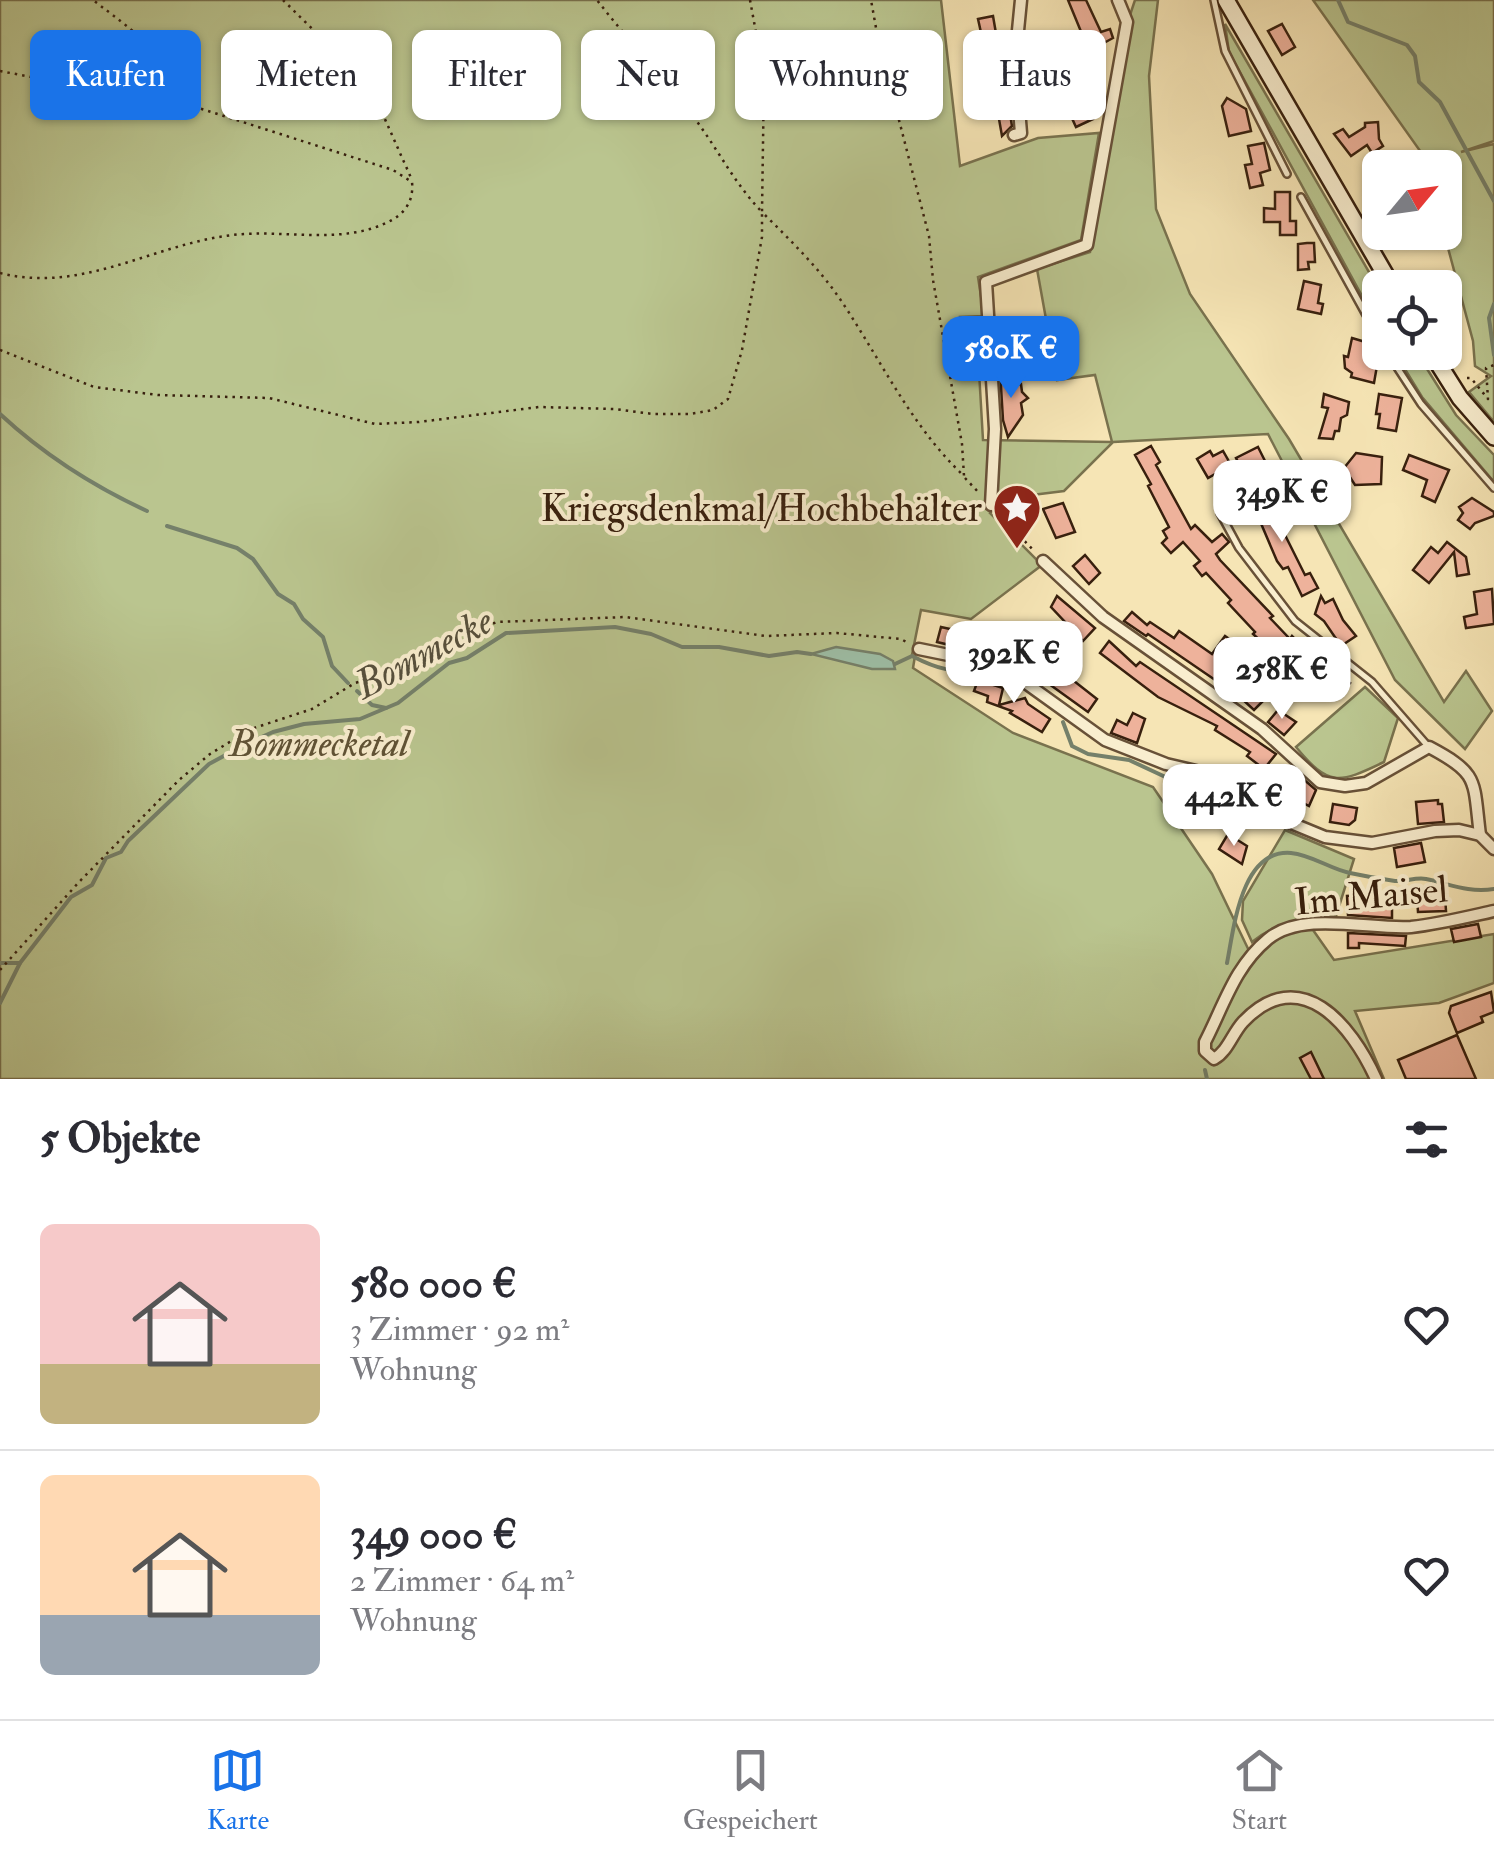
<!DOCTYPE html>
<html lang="de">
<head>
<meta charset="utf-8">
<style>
	:root { --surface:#fff; --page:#f2f2f3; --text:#2b2b33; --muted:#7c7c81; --line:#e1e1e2; --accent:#1a73e8 }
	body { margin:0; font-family:"IM FELL Double Pica",serif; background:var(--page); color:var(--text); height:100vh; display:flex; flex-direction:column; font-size:38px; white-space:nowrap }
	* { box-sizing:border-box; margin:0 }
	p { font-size:32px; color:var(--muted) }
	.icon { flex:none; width:55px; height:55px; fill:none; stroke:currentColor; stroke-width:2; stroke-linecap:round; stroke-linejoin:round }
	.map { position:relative; height:1079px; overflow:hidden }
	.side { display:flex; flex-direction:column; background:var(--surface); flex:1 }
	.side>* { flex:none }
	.banner { position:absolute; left:30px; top:30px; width:1435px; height:90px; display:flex; gap:20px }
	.needle { width:65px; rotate:61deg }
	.fabs { position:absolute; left:1362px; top:150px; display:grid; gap:20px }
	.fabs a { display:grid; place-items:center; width:100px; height:100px; border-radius:15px; background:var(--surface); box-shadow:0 2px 8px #0004; font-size:50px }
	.price { position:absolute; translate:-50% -85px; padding:0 22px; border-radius:20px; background:#fff; color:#222; font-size:32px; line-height:65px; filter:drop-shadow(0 2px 5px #0008) }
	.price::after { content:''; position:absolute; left:50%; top:60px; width:30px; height:22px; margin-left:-15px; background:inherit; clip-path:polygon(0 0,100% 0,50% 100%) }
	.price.on { background:var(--accent); color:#fff }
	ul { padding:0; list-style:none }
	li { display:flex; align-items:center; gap:30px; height:250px; padding:0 40px }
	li+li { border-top:2px solid var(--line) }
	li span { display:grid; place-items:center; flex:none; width:280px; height:200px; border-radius:15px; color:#555 }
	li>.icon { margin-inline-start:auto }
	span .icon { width:120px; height:120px; fill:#fffc; stroke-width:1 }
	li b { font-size:42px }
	h2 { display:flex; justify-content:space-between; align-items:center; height:120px; padding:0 40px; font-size:42px }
	.chip { padding:0 35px; border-radius:15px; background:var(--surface); box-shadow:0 2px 8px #0004; font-size:35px; line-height:90px }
	.chip.on { background:var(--accent); color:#fff }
	.tab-bar { display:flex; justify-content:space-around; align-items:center; height:140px; border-top:2px solid var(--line); background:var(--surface); font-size:28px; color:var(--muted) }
	.tab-bar a { display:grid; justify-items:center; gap:5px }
	.tab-bar .on { color:var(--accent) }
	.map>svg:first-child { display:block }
	.green { fill:#bac58f; stroke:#79724e; stroke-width:2.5 }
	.water { fill:#9ec0a8; stroke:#75806a; stroke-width:2.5 }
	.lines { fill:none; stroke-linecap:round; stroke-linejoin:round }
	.stream { stroke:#75806a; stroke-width:4 }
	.building { fill:#eeb29b; stroke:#38200e; stroke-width:2.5 }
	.lane-casing { stroke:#685138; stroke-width:10 }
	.street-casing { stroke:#685138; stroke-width:15 }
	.secondary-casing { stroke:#38200e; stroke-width:20 }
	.path { stroke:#38200e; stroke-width:2.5; stroke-dasharray:2.5 5; stroke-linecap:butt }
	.lane { stroke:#f9eecf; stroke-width:5 }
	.street { stroke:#f9eecf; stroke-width:10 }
	.secondary { stroke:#f9eecf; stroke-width:15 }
	.labels { text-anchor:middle; stroke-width:8; stroke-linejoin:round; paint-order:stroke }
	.poi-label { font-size:38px; fill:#38200e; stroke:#f9eecf; text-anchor:end }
	.park-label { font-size:38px; font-style:italic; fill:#5f5235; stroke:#f9eecf }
	.street-label { font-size:38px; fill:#38200e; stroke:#f9eecf }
	.water-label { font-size:40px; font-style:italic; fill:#57503c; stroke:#f9eecf }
</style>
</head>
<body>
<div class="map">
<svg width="1494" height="1079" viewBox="0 0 1494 1079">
	<rect width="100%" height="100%" fill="#f6e5b5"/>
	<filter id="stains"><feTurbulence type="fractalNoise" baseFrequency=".002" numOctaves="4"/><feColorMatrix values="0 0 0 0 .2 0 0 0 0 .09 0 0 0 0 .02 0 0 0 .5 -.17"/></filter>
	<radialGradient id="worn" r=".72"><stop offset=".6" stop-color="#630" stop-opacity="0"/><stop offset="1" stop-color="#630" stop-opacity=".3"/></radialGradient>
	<g class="green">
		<path d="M0,0H941L960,166L1038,138L1099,133L1081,240L978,277L984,316L960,317L962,355L978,354L983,440L1112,442L1095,375L1057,380L1037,269L1090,252L1129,18L1135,0H1158L1149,76L1156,209L1190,294L1289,439L1444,702L1466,671L1492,711L1465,749L1395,680L1268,434L1113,442L1064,491L1007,498L990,513L1042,565L971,619L921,610L912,655L915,656L913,668L1013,733L1153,787L1212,874L1253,959C1271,942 1287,928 1313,930L1334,960L1494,934V983L1439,1003L1355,1011L1384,1079H0Z"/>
		<path d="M1313,0H1494V141L1461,152L1494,144V422L1469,392L1491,376L1475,366L1473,341L1444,233L1445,168L1427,167L1423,155Z"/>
		<path d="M1225,24L1380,291V329L1229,52Z"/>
		<path d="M1395,353H1417L1456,415L1494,455V482L1422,397Z"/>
		<path d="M1365,687L1398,718L1384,762C1338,784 1329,787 1296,747Z"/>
		<path d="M1285,830L1354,859L1336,916C1303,918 1278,921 1252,942L1242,920L1243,901Z"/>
	</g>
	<path class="water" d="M836,647L880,654L893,661L895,669H872L811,654Z"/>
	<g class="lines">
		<g class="stream">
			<path d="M1338,0L1348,22L1407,45L1415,56L1419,82L1440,102L1494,201"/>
			<path d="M1494,304L1489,318L1494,355"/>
			<path d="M0,414C42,453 95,487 147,511"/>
			<path d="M167,526L237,548L253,559L278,594L294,604L303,619L323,637L332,666L348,683"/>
			<path d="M895,664L912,656C937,669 954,674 982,668"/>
			<path d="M357,691L372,705L386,708"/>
			<path d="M1063,722L1072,746L1088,754L1129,760L1174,781L1208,786L1260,819"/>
			<path d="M0,963H20"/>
			<path d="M1227,963C1234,928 1241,849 1291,853C1312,855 1330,869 1350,873C1364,876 1381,879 1395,881C1406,882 1415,877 1426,879C1450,884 1468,893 1494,889"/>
			<path d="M0,1003L20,963L71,897L92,885L106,858L121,852L128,841L209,764L244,745L273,732L304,724L360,719L398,703L449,663L467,658L506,633L615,627L651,634L682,647H719L769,656L797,652L811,654"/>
			<path d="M1205,1070L1207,1079"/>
		</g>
	</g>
	<g class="building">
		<path d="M1068,0H1086L1101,32L1110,29L1113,38L1089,51Z"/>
		<path d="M993,16L1012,126L1002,136L996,102L992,103L988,88L993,87L978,19Z"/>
		<path d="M1282,24L1295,47L1282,55L1268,31Z"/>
		<path d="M1051,42L1064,69L1038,83L1027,59L1036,55L1034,50Z"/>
		<path d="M1076,87L1081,99L1084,97L1093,119L1076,127L1065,103L1060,105L1055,96Z"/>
		<path d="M1227,98L1246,109L1251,131L1229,136L1222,106Z"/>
		<path d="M1378,122L1379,139L1383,146L1372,153L1367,145L1351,156L1334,134L1343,129L1349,137L1365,127V123Z"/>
		<path d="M1264,143L1270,170L1260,173L1263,185L1250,188L1245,165L1252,164L1248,146Z"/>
		<path d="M1275,192H1290V221H1296V235H1280V222H1264V208L1275,209Z"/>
		<path d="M1307,243H1314L1315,262H1308L1309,269L1298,270V244Z"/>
		<path d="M1304,281L1321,285L1318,303L1323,304L1321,314L1298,309Z"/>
		<path d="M1352,338L1372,344L1370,358L1378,360L1374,383L1351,377L1352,373L1345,368L1344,356L1348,357Z"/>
		<path d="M1011,368L1014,385L1021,384L1022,392L1028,398L1021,403L1023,415L1008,437L1003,420L1000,370Z"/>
		<path d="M1324,394L1349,402L1347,415L1341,418L1339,431H1335L1333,439L1319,438L1328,408L1322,407Z"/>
		<path d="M1379,394L1402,398L1396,431L1378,428L1380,414H1376Z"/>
		<path d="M1151,446L1160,462L1156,465L1191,529L1195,525L1212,542L1222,534L1229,542L1216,554L1220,560L1273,616L1270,618L1290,639L1292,636L1309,653L1292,670L1253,634L1255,632L1228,603L1231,600L1206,573L1202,576L1194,566L1200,561L1183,542L1171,553L1162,543L1167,538L1163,531L1169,527L1148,486L1151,484L1135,455Z"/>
		<path d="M1258,447L1266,463L1261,466L1263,470L1247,479L1236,458Z"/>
		<path d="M1210,451L1213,456L1223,451L1231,465L1208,478L1197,459Z"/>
		<path d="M1356,453L1382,457L1381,484L1355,485L1344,468Z"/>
		<path d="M1409,455L1449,470L1435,502L1422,496L1427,480L1403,470Z"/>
		<path d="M1264,493L1305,575L1310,573L1318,588L1302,596L1288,567L1283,569L1277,561L1251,500Z"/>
		<path d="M1472,498L1494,512V516L1475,523L1470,529L1458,520L1463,513L1459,507Z"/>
		<path d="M1063,503L1075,532L1056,538L1043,509Z"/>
		<path d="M1447,542L1466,557L1469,574L1457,576L1454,552L1429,583L1413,570L1431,547L1438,553Z"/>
		<path d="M1085,555L1100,573L1089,584L1073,566Z"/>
		<path d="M1492,589L1494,624L1466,628L1464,617L1477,614L1474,592Z"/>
		<path d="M1057,596L1095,628L1083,641L1051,607Z"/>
		<path d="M1321,596L1325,603L1333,599L1343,620L1356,636L1341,646L1324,621L1315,614Z"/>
		<path d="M1132,612L1147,625L1150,622L1174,638L1179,631L1212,654L1225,636L1235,643L1224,658L1237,667L1234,675L1262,702L1254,710L1240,697L1148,634L1146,636L1124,621Z"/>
		<path d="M941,627L1013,643L1009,659L937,642Z"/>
		<path d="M1109,641L1136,666L1140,662L1276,754L1264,769L1247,756L1250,752L1215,730L1217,726L1158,697L1100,653Z"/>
		<path d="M1320,661L1350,683L1339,697L1323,684L1320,687L1307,677Z"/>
		<path d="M1037,663L1046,670L1051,663L1097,699L1088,712L1031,671Z"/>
		<path d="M978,680L1003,688L999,705L1025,698L1028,704L1050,719L1042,732L1010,713L1012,711L987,702L988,696L974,691Z"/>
		<path d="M1278,710L1296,722L1284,735L1268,722Z"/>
		<path d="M1133,713L1145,719L1137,743L1111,733L1117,720L1127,725Z"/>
		<path d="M1294,771L1316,790L1309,806L1290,796L1292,783L1287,778Z"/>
		<path d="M1438,800V804H1442L1444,822L1418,824L1416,802Z"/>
		<path d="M1333,804L1357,808L1355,820L1349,825L1330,822Z"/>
		<path d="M1228,834L1247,846L1242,864L1219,849Z"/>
		<path d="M1421,843L1425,862L1397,867L1394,848Z"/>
		<path d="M1364,895L1365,898H1378V902H1392V918L1348,915L1347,896Z"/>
		<path d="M1445,895L1446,911L1418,912L1417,897Z"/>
		<path d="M1478,924L1481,937L1454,942L1451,929Z"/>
		<path d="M1348,933L1406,936L1405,946L1359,943V948H1348Z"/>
		<path d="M1491,992L1494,1012L1481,1017L1483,1022L1457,1033L1449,1013L1451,1006Z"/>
		<path d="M1457,1035L1476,1079H1406L1398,1060Z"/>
		<path d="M1311,1052L1324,1079H1311L1300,1058Z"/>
	</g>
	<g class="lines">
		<g class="lane-casing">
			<g id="lane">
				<path d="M1214,0L1225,51L1287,174"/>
				<path d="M1301,197L1380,340"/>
				<path d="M1387,352L1421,404L1494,488"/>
				<path d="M1220,513L1239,548L1295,621L1372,682L1427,745"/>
			</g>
		</g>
		<g class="street-casing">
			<g id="street">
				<path d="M1014,135L1021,133L1015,61L1021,0"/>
				<path d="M991,505L995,429L986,282L1087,245L1127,22L1118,0"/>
				<path d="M1043,561L1103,617L1262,729L1320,782L1345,786L1366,783L1429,747C1480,774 1473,780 1480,835"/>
				<path d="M919,649L978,661L1012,673L1105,740L1166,764L1217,776L1268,804L1291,823L1325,837L1372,843L1435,831L1459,830L1480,835L1494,849"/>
				<path d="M1376,1079C1351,1024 1300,962 1243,1022C1232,1034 1228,1051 1214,1059L1205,1051V1042C1224,1005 1235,966 1268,939C1303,910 1370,930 1411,927C1439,924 1467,917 1494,911"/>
			</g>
		</g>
		<g class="secondary-casing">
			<g id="secondary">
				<path d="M1226,0L1393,288"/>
				<path d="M1431,352L1460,398L1494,437"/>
			</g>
		</g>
		<g class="path">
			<path d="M283,0L343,59L384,117L412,180"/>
			<path d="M750,0L764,76L762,212C790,240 818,267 840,299C881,360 911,426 964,476L962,444L933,280L929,236L878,39L871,0"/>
			<path d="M0,71L156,101L180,102C165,50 133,31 93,0"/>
			<path d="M0,273C83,294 153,244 233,235C282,229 339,245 386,223C404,215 414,202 412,182L393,170L180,102"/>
			<path d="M0,350L94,387L158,395L269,398L375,424L419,422L539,407L614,409L653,414H690L713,410L728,399L742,350L762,237V212C732,181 715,143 688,110C659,72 626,38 597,0"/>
			<path d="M1467,378H1471L1488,399L1486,368L1494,365"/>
			<path d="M965,478L980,494"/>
			<path d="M999,514L1035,552"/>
			<path d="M0,970L79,882L179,780L210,754L251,729L312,709L355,683L392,672L454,638L497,622L625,617L766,636L837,633L901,639L908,643"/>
		</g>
		<use href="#lane" class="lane"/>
		<use href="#street" class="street"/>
		<use href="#secondary" class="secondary"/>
	</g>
	<defs>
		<g id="sight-pin" transform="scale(2.5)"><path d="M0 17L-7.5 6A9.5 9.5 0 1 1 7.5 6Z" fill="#8f2418" stroke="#f9eecf"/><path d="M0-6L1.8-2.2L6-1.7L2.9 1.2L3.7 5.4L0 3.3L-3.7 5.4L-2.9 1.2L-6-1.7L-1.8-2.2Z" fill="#fff"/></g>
	</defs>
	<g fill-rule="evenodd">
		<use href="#sight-pin" x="1017" y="508"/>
	</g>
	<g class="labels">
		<g class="poi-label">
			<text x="982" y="521">Kriegsdenkmal/Hochbehälter</text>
		</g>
		<g class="park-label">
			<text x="319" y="756">Bommecketal</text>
		</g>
		<g class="street-label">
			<text transform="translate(1371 895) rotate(-5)" y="13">Im Maisel</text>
		</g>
		<g class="water-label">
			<text transform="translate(423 652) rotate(-28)" y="14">Bommecke</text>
		</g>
	</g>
	<rect width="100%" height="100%" filter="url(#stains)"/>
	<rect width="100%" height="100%" fill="url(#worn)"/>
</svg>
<div class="fabs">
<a><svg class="needle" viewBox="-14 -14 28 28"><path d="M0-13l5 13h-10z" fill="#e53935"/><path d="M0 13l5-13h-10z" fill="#7c7c81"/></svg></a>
<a><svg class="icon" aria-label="locate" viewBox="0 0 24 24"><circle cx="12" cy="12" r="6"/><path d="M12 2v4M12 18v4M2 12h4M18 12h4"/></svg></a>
</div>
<b class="price on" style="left:1011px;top:401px">580K €</b>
<b class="price" style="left:1282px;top:545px">349K €</b>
<b class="price" style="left:1014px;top:706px">392K €</b>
<b class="price" style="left:1282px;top:722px">258K €</b>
<b class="price" style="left:1234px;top:849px">442K €</b>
<div class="banner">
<a class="chip on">Kaufen</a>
<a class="chip">Mieten</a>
<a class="chip">Filter</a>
<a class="chip">Neu</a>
<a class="chip">Wohnung</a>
<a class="chip">Haus</a>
</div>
</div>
<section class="side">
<h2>5 Objekte<svg class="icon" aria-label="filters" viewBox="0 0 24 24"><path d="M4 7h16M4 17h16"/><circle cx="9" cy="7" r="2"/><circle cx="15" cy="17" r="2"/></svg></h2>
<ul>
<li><span style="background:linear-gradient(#f6c9c9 70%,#c2b280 0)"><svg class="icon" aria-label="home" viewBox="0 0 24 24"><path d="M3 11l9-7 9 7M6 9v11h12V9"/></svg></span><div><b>580 000 €</b><p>3 Zimmer · 92 m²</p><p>Wohnung</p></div><svg class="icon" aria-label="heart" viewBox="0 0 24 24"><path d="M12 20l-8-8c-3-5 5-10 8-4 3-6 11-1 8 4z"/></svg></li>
<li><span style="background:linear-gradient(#ffd9b3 70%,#9aa5b1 0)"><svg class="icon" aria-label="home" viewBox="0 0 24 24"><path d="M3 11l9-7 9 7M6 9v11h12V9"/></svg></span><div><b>349 000 €</b><p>2 Zimmer · 64 m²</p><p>Wohnung</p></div><svg class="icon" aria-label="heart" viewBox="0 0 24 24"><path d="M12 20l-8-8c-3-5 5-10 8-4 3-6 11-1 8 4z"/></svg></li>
</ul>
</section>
<nav class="tab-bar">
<a class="on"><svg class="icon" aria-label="map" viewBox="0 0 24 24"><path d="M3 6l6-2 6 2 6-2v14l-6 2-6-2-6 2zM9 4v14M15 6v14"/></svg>Karte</a>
<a><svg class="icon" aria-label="saved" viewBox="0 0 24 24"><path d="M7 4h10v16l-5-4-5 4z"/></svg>Gespeichert</a>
<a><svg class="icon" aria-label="home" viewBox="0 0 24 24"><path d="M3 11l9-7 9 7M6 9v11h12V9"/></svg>Start</a>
</nav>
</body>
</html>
